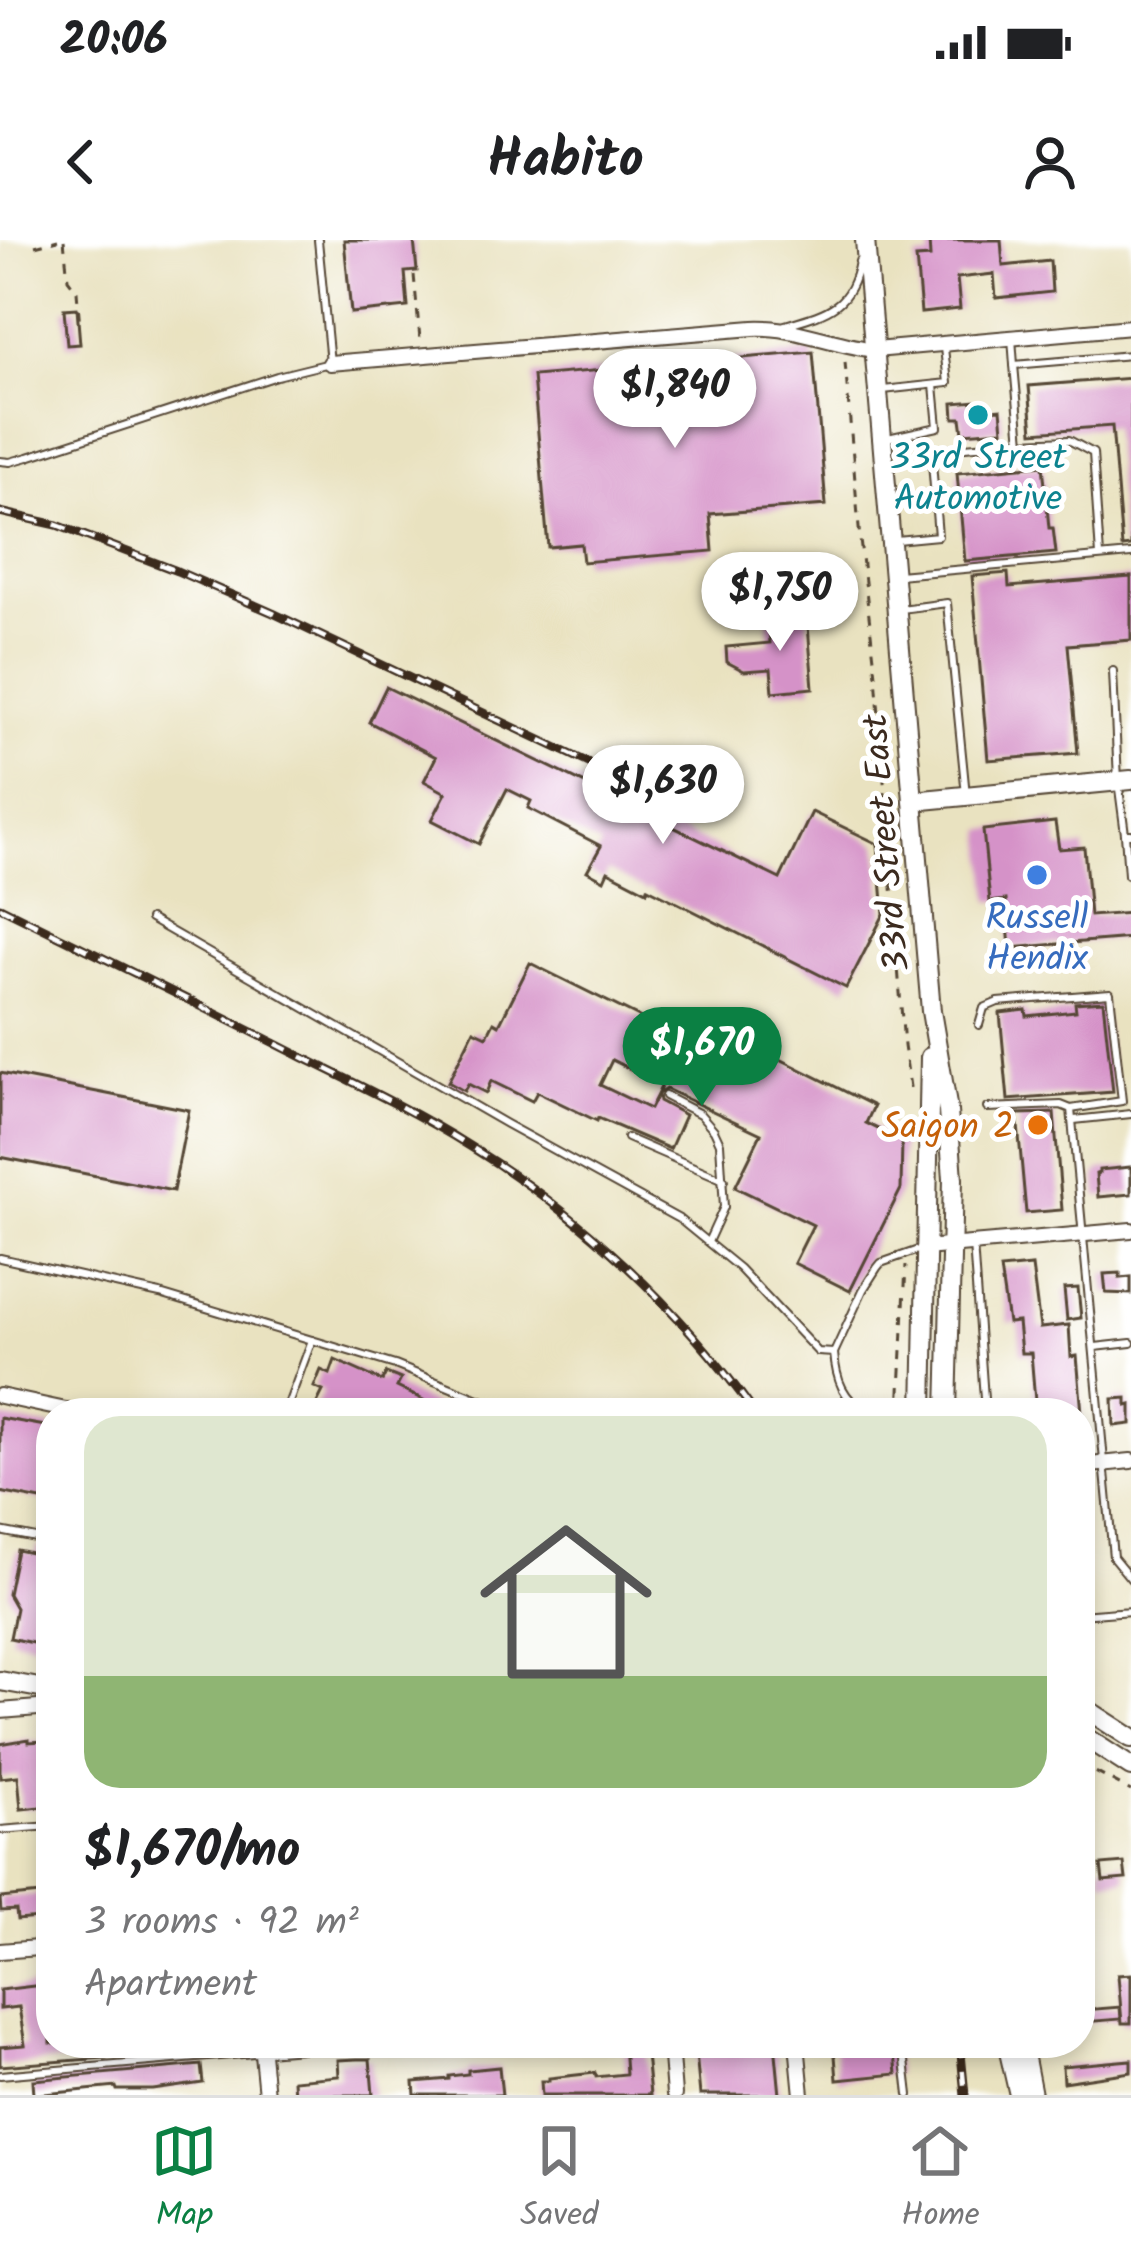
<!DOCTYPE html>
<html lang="en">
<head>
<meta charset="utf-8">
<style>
	:root { --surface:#fff; --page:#f2f2f2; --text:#202124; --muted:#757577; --line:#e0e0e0; --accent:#0b8043 }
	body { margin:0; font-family:Kalam,sans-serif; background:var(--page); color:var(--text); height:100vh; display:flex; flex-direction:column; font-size:45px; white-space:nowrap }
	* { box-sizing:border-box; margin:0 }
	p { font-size:39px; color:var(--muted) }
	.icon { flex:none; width:66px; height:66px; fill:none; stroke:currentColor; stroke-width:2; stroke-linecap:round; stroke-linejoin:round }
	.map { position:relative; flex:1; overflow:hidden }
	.panel { position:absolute; left:36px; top:1158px; width:1059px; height:660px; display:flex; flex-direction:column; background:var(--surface); border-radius:48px; box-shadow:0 6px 18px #0003 }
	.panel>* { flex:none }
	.price { position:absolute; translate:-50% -102px; padding:0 27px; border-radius:42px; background:#fff; color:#222; font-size:39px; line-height:78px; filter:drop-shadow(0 3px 6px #0008) }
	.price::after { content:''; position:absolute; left:50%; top:72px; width:36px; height:27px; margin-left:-18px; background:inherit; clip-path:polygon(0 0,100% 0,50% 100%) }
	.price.selected { background:var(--accent); color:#fff }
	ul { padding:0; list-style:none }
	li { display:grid; align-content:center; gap:24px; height:636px; padding:0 48px }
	li span { display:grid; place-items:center; height:372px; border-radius:36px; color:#555 }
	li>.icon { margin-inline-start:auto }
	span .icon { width:216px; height:216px; fill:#fffc; stroke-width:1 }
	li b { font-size:51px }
	.status { display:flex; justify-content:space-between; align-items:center; height:84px; padding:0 60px; background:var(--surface); direction:ltr }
	.status svg { height:33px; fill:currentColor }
	header { display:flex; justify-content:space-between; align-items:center; height:156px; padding:0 48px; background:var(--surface); font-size:54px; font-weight:600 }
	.dock { display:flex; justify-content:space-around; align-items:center; height:168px; border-top:3px solid var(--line); background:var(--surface); font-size:33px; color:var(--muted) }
	.dock a { display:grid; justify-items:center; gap:6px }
	.dock .selected { color:var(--accent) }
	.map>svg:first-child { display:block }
	.building { fill:#d592c8; fill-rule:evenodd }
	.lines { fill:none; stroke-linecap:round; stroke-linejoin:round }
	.lane-casing { stroke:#554636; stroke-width:10 }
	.street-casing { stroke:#554636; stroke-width:18 }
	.secondary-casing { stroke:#554636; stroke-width:22 }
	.path { stroke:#554636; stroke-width:3; stroke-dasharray:9 9; stroke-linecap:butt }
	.lane { stroke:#fff; stroke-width:6 }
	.street { stroke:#fff; stroke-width:14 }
	.secondary { stroke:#fff; stroke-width:18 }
	.rail-casing { stroke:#3b2a1e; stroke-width:9 }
	.rail { stroke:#fff; stroke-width:4.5; stroke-dasharray:14; stroke-linecap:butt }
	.culture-dot { fill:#0f9aa8; stroke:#fff; stroke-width:4.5 }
	.shop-dot { fill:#3f7fe0; stroke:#fff; stroke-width:4.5 }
	.food-dot { fill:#e8710a; stroke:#fff; stroke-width:4.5 }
	.labels { text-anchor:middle; stroke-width:10; stroke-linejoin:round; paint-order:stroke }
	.culture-label { font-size:36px; fill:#0d838f; stroke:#fff }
	.street-label { font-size:36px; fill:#3b2a1e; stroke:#fff }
	.shop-label { font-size:36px; fill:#366cbe; stroke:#fff }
	.food-label { font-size:36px; fill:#c56008; stroke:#fff; text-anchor:end }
</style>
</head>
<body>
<div class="status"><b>20:06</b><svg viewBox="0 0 49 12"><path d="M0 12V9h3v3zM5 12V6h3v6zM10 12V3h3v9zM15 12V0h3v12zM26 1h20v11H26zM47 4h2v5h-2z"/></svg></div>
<header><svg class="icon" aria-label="back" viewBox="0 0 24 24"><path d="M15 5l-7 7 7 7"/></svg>Habito<svg class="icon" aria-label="person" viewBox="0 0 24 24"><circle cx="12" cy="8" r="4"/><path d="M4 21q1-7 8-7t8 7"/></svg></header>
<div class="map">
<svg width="1131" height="1855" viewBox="0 0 1131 1855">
	<rect width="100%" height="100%" fill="#fff"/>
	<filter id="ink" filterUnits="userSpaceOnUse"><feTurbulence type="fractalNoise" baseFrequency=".00833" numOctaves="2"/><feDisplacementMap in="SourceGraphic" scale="24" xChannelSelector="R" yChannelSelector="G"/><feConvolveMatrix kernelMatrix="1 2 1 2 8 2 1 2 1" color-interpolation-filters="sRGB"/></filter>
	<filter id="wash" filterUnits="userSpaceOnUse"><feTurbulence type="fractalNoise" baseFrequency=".004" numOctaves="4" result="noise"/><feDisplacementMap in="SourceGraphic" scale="48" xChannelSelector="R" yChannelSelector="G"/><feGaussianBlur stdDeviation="2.7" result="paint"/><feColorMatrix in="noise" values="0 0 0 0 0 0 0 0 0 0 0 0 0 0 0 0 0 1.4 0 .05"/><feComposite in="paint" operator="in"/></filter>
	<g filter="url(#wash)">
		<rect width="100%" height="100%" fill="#e9e2c0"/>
		<g id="blocks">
			<g class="building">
				<path d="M344,0H414L417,31L405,32L408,67L351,73Z"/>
				<path d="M929,0H1001L1003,26L1050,21L1052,52L996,58L994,34L957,38L960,69L921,73L916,18L930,17Z"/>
				<path d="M77,68L80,104L67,105L64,69Z"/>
				<path d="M813,112L826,265L710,274L713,311L583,322L581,304L548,307L533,136Z"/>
				<path d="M1131,138V306L1122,307L1112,186L1033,192L1029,146Z"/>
				<path d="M976,161L977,171L1001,169L1003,190L963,193L961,178H954L953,163Z"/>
				<path d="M1043,225L1049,288H1053L1056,313L965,321L957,233Z"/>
				<path d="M1008,333L1009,347L1131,337V400L1068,405L1078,513L988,520L972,336Z"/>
				<path d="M807,373L813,448L773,452L771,429L744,431L727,422L726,407L770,403L768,376Z"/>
				<path d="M386,447L780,639L812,572L878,604L884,674L846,748L648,648L647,651L608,631L604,640L587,631L601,606L528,568L531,561L507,549L479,604L432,580L446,553L424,541L436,517L369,482Z"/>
				<path d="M1055,582L1059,609L1084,607L1090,676L1131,673V698L1010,708L1006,660L990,662L983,590Z"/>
				<path d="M530,723L746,830L758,808L874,866L866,883L902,901L901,949L850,1051L794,1023L813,985L735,947L761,894L666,849L658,854L659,861L685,875L670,909L598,878L597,881L537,852L532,861L491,841L486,853L468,844L464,851L448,842L474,790L487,796L494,782L499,785ZM612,820L662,845L650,869L600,845Z"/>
				<path d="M1103,761L1113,852L1008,860L1000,773L1026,770L1027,776L1076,771L1075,763Z"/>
				<path d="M0,833L189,870L173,951L0,917Z"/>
				<path d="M1054,873L1062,970L1026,973L1017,874Z"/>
				<path d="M1131,927V954L1098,957L1096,934L1099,933V930Z"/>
				<path d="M1032,1026L1040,1088L1069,1085L1071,1117L1077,1116L1082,1173H1036L1031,1113H1021L1018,1082L1008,1083L1000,1029Z"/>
				<path d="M1120,1033V1038L1131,1037V1054L1106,1053L1104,1034Z"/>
				<path d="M1078,1048L1081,1078L1067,1080L1064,1049Z"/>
				<path d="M335,1120L382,1141L386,1133L401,1139L397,1147L450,1173H312L323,1151L314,1147L321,1130L330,1134Z"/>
				<path d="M1127,1158V1166L1131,1165V1184L1114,1186L1113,1159Z"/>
				<path d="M0,1178L51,1187V1262L0,1252Z"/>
				<path d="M38,1306L51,1308V1407L10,1398L16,1368L8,1354L17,1310L36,1314Z"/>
				<path d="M29,1499V1502L44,1501L45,1506H51V1566L21,1569L18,1536L0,1538V1504Z"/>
				<path d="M1124,1623L1126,1639L1103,1641L1101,1625Z"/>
				<path d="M51,1653V1677L17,1680L16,1670L1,1671L0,1658Z"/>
				<path d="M1131,1734V1783H1122L1118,1735Z"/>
				<path d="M51,1744V1803H183V1812L0,1826V1807L25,1805L19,1767L0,1769V1750Z"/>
				<path d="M1120,1767L1121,1779L1084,1782L1083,1770Z"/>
				<path d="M624,1803H645L650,1855H542L541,1841H549V1838L595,1833L596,1837L626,1834Z"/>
				<path d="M695,1803H775L780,1855H700Z"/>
				<path d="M834,1803H894L897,1834L837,1840Z"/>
				<path d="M357,1819H370L373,1855H294L293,1840L339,1836L338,1820Z"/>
				<path d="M1131,1820V1832L1063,1842L1062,1826Z"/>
				<path d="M201,1825L203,1843L153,1850H117L116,1847L34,1855L33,1840Z"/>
				<path d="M499,1827L502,1855H415L414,1842L449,1839V1836L468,1834V1830Z"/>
			</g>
		</g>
	</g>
	<g filter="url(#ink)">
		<use href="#blocks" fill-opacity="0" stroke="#554636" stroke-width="3"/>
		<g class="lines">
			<g class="lane-casing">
				<g id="lane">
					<path d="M785,85C826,73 851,68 859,21"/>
					<path d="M1012,98L1014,125L1131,115"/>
					<path d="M1014,125L1021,202L1069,200L1093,213L1100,316"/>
					<path d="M883,150L948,143L944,108"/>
					<path d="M883,199L938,187L934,145"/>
					<path d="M0,221L10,222L28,217L277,136L330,123L318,0"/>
					<path d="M896,300L938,296L931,210L1021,202"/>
					<path d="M898,335L1131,314"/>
					<path d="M901,369L947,363L966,555"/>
					<path d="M1113,431L1118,541L1125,594H1131"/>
					<path d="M1125,594L1128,635"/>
					<path d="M150,679L506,884L679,979L739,1028L818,1112L834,1113L863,1050L877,1028L881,1023L921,1009"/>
					<path d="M979,785L984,768L998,762L1110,753L1122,861L1071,869"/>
					<path d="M665,856L700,874L714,890L720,903L724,967L708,1002"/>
					<path d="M987,868L1061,865L1071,869L1113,1317L1131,1339"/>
					<path d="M1074,880L1131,874"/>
					<path d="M627,898L724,940"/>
					<path d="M973,1004L985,1173"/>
					<path d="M0,1018L160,1054L312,1100L395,1125L513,1173"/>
					<path d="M1095,1107L1131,1103"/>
					<path d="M834,1113C836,1140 843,1159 867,1173"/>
					<path d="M285,1173L312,1100"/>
					<path d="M0,1291L51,1301"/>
					<path d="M1080,1375L1131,1371"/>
					<path d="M0,1590L51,1586"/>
					<path d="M903,1803L909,1855"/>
					<path d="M0,1835L371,1803"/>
				</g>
			</g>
			<g class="street-casing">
				<g id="street">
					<path d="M330,123L753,88C794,86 833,105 875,110L1131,87"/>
					<path d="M925,1008L1131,990"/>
					<path d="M0,1156L80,1173"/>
					<path d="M1080,1226L1131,1221"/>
					<path d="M0,1471L51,1467"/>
					<path d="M0,1711L51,1707"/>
					<path d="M261,1803L266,1855"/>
					<path d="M670,1803L674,1855"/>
					<path d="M797,1803L802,1855"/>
				</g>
			</g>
			<g class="secondary-casing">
				<g id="secondary">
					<path d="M865,0L931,771L948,871L953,939L947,1173"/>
					<path d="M913,561L1131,540"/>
					<path d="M923,1173L930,817"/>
					<path d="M0,1441L51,1450"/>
					<path d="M1080,1465L1131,1498"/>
					<path d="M1080,1494L1131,1527"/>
					<path d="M1007,1803L1019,1855"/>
					<path d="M1022,1803L1032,1855"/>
				</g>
			</g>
			<g class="path">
				<path d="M64,0L68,39L77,51L80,86"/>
				<path d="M35,6L58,0"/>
				<path d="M414,35L420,99"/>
				<path d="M845,122L860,300L876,435L904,806L911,854"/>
				<path d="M899,1173L906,1025"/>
				<path d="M1080,1524L1131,1551"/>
			</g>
			<use href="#lane" class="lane"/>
			<use href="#street" class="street"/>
			<use href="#secondary" class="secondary"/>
			<g class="rail-casing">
				<g id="rail">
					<path d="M0,272L57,285L177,331L273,373L648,551"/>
					<path d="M0,667C101,717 202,766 302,817C359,845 417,873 471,907C580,974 680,1068 755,1173"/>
					<path d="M960,1803L965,1855"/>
				</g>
			</g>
			<use href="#rail" class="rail"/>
		</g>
	</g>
	<circle class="culture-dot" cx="978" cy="175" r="12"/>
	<circle class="shop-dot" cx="1037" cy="635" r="12"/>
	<circle class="food-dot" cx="1038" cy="885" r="12"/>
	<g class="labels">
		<g class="culture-label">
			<text x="978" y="229">33rd Street<tspan x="978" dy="41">Automotive</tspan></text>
		</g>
		<g class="street-label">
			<text transform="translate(884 603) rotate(-95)" y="13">33rd Street East</text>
		</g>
		<g class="shop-label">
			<text x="1037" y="689">Russell<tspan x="1037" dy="41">Hendix</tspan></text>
		</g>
		<g class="food-label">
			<text x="1014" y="898">Saigon 2</text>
		</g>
	</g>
</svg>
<b class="price" style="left:675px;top:211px">$1,840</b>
<b class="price" style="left:780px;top:414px">$1,750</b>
<b class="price" style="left:663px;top:607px">$1,630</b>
<b class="price selected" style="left:702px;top:869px">$1,670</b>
<section class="panel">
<ul>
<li><span style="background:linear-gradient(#dfe7d0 70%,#8fb573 0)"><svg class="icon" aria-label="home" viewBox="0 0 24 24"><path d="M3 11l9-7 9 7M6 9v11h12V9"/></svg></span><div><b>$1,670/mo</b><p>3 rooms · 92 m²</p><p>Apartment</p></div></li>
</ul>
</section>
</div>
<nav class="dock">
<a class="selected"><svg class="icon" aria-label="map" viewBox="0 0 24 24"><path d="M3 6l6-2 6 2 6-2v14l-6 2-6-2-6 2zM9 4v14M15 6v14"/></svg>Map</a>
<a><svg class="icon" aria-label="saved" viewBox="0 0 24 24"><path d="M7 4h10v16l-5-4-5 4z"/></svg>Saved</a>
<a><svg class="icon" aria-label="home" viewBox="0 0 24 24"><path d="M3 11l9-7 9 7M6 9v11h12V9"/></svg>Home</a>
</nav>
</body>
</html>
